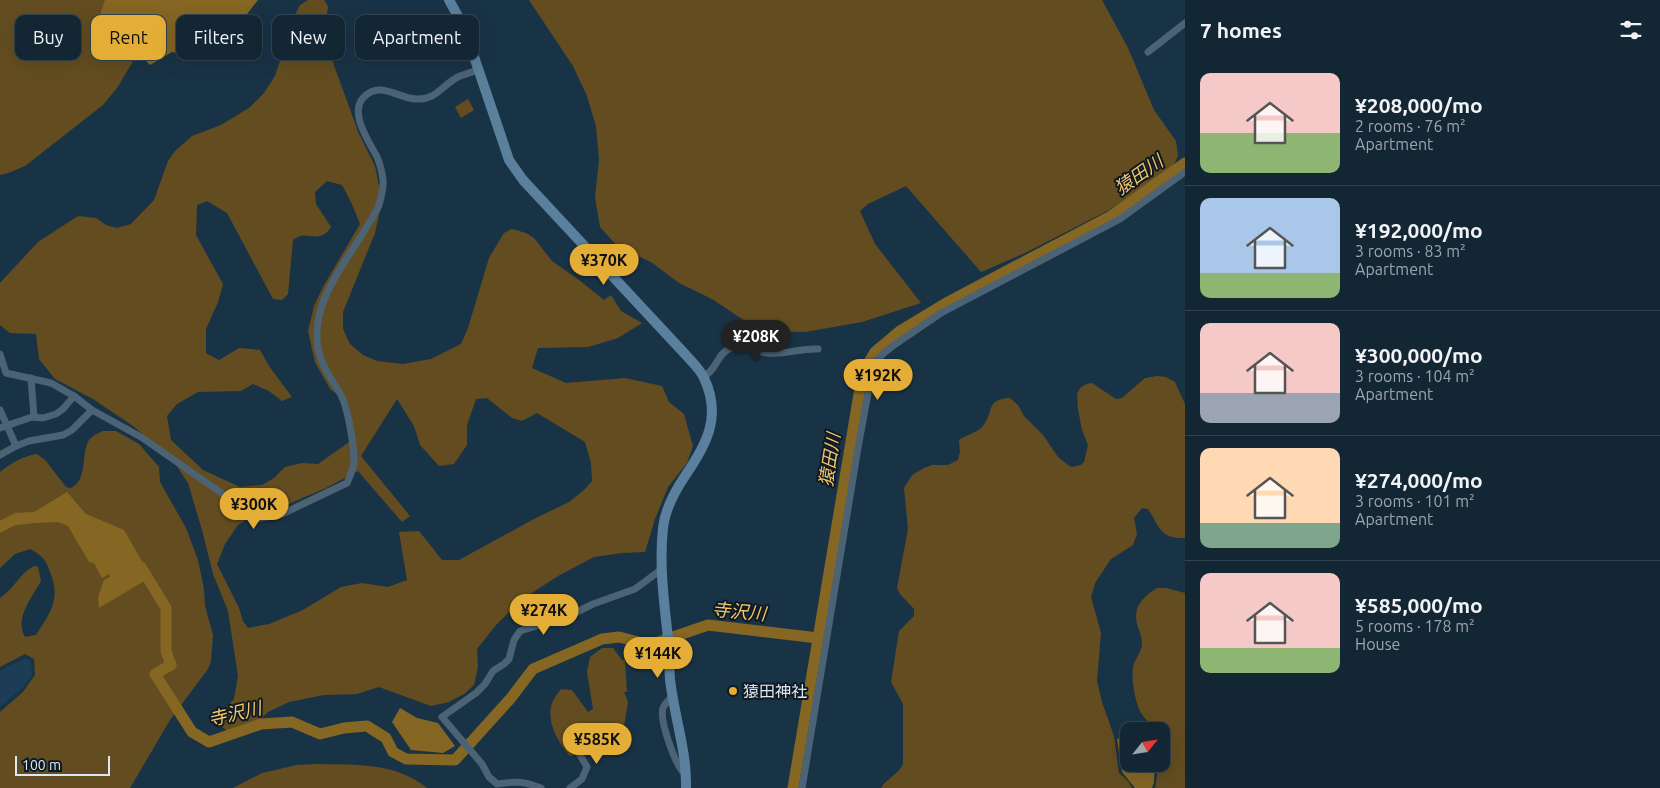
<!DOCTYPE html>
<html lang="en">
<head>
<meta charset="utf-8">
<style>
	:root { --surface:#132634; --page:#1c2e3c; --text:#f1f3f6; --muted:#9da5ac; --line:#32434f; --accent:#e4ad35 }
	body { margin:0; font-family:Ubuntu,"Noto Sans JP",sans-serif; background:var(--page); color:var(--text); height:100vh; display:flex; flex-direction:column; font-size:19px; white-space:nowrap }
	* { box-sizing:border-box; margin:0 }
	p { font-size:16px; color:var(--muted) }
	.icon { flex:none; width:28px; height:28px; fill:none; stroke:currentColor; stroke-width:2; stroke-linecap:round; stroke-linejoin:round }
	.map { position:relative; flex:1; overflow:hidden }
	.sheet { display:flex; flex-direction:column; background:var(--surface); width:475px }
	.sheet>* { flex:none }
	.top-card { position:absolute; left:15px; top:15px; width:475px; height:45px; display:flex; gap:10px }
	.needle { width:32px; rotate:60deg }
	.controls { position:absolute; left:1120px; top:722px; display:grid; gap:10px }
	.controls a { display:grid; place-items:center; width:50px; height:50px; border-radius:10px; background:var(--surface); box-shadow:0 5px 20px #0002,0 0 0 1px var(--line); font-size:25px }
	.scale { position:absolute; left:15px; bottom:12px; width:95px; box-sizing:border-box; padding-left:5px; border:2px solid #d9e8f4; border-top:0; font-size:14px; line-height:18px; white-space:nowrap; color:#d9e8f4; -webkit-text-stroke:4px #0e1922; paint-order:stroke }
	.price { position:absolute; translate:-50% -42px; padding:0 11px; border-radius:18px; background:var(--accent); color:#111; font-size:16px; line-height:32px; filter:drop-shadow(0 1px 2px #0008) }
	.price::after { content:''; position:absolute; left:50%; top:30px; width:15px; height:11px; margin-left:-8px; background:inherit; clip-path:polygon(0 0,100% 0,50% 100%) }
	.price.selected { background:#222; color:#fff }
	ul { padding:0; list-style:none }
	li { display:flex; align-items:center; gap:15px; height:125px; padding:0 15px }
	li+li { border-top:1px solid var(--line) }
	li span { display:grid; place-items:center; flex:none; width:140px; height:100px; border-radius:10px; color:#555 }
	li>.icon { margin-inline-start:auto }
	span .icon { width:60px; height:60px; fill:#fffc; stroke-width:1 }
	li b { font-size:21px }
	h2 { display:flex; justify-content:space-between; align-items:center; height:60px; padding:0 15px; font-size:21px }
	.chip { padding:0 18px; border-radius:10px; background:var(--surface); box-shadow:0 5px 20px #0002,0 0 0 1px var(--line); font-size:18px; line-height:45px }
	.chip.selected { background:var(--accent); color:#111 }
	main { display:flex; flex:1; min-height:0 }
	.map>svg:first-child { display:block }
	.built { fill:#1c3d55 }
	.green { fill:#634d20; fill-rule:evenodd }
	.water { fill:#856623 }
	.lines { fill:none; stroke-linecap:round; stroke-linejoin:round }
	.river { stroke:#856623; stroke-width:11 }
	.street { stroke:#4c6376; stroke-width:7 }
	.secondary { stroke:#5a809d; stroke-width:10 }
	.poi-dot { fill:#e4ad35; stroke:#0e1922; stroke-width:2 }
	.labels { text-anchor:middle; stroke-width:4; stroke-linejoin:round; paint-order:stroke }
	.poi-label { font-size:16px; fill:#d9e8f4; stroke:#0e1922; text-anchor:start }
	.water-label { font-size:18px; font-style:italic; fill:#f4c56a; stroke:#0e1922 }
</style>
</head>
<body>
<main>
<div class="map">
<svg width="1185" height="788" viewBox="0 0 1185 788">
	<rect width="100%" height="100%" fill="#193346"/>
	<path class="built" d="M26,658L31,662L32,675L24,686L0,707V671Z"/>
	<g class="green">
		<path d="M0,0H154L144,21L132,63L117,88L103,105L25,166L8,173L0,175Z"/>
		<path d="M308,0H324L328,6L325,30L331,57L359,134L375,166L382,201L375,233L343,312V329L350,344L363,355L377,361L403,364L431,359L461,344L468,328L489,258L504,233L512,229L526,233L534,238L552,261L579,280L604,300L611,295L621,311L642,323L618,338L588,347L538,348L532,368L566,383L625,378L662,386L669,402L684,414L693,446L687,463L668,487L655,519L645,552L622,553L594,557L558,576L521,600L496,625L477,649L478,667L474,685L464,694L449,702L431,706L379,687L357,694L324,695L289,702L268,712L248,730L232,735L214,720L234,699L238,676L228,611L213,574L202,530L188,483L172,459L133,426L93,399L55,379L39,359L36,334L10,333L0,325V283L38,242L78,216L96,218L106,225L117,228L131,224L154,200L168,161L175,151L192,136L221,125L249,108L264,93L275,76L296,13L300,5ZM327,181L342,185L351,202L360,224L323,287L314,306L308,331L315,362L330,389L347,401L355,438L318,464L302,463L285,467L274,478L262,485L240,487L203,470L171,440L167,416L177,404L198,392L241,391L253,384L269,391L282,401L292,397L269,366L260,350L239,348L219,360L206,353V329L218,302L223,284L196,235L197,205L207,201L227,213L273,299L282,300L288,294L293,240C295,239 297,237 300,236C311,233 321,243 331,227L316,204L315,192ZM487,398L512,418L522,421L537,413L585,442L591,463L592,481L584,490L569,502L534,519L459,560H442L419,531L399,532L407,580L388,587L362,583L341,587L303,610L269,624L248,628L243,621L239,608L217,564L225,544L238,525L259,512L279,508L326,488L358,471L402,522L410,516L361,456L397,399L414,426L420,445L439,466L454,464L467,445V425L476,399Z"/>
		<path d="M529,0H1102L1128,48L1154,110L1176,141L1178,156L1173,167L1109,210L1027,252L981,272L906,186L868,204L860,211L875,244L921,303L862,322L805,332L760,331L712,299L679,283L651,262L618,247L600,227L595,197L599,160L596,126L587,96L573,66Z"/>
		<path d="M468,99L474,110L461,118L455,107Z"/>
		<path d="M1157,376L1166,377L1175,382L1185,404V538C1160,539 1160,527 1148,509L1142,508L1134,518L1137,534L1133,545L1111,559L1095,583L1091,597L1101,633L1097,681L1102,702L1114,736L1119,773L1128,781L1132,788H881C887,778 899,774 903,764V704L891,682L899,631L914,616V609L900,594L897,588L908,529L904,488L912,475L924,468L932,465H948L958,460L960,452L959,440C967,434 976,434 983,426C994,413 985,399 1010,398L1018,405L1024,416L1043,435L1058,457L1068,465L1072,467L1081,465L1084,462L1088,445L1082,430L1078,409L1077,394L1080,388L1086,384L1092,383L1116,399L1122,398L1145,378Z"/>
		<path d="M103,431H116L139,444L159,467L160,482L186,528L198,560L204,589L205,606L213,635L211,661L208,669L170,720L130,788H0V712L23,692L35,675L34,659L25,654L0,667V598C14,589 19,574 34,566L38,567L41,581C32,597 14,619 25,637L36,635C51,612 61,599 50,572C46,560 42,555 30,549L15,554L0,568V472C11,463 23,456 37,454L46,461L66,487L71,488C89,478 80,455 89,440C92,436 98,433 103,431Z"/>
		<path d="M1157,588H1166L1185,593V788H1155L1159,764H1161V731H1155C1151,722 1145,720 1141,713C1135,703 1130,675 1134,664C1136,657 1142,652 1142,643C1142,637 1139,630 1137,624C1133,606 1143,597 1157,588Z"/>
		<path d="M602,648H613L622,660H625L627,692H624L628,702L624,726L575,740L582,753L570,756C558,743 546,721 552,703C554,698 558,693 561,689L572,690L588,712L593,709L587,672L590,657Z"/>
		<path d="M318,764C356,765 395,762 427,788H233L262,773L297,765Z"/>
	</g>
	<g class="water">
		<path d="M105,0H258L240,23L200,51L184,54L172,52L150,65L100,15Z"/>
		<path d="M67,492L86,514L124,530L151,577L99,608L98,597L104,580L110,577L109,574L102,578L94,563L89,562L68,526L58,522L16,524L14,513L34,512Z"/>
		<path d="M400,708L417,718L438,723L455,746L443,753L411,750L392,722Z"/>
		<path d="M1129,735V764H1155L1154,782L1152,788H1135L1122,772L1117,739Z"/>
	</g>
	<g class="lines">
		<g class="river">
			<path d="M0,527L13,520L29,518"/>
			<path d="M141,567L166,608V651L171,665L155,674L192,732L209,742L261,724L292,722L320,734L344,728L367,726L386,738L393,752L406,759L455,760L511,698L533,669L602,639L619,637L650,645L708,625L818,638"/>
			<path d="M793,788L861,382L869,362L875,352L900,331L948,302L1111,216L1185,163"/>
		</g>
		<g class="street">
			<path d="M1148,52L1185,23"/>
			<path d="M0,354L6,373L51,383L74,396L92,410L141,437L220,492L256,519L282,514L347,483C350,476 354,468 354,461C354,446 348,408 341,395C332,380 321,365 318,348C310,303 345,264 366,228C370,221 376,213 379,205C381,198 384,187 383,179C382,173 380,163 377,157C370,143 349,114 363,98C379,80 397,98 416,99C437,100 442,85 458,77C464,74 472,72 479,70"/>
			<path d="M703,377C717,370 717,354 729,349C740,344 756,351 767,353C784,355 801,348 818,349"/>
			<path d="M31,378L34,417"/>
			<path d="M0,410L16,446"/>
			<path d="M0,428L32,417L43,418L56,414L63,409L74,396"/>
			<path d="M0,455L16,446L29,441L63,435L72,430L92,410"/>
			<path d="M673,695C670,699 665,703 663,708C659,720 676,768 686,775"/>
			<path d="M569,736L587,767L582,779L570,788"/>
			<path d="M541,788C523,781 516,781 497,784L489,777L482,764L442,717L476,693L485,684L493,671L504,664L509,659L514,640L520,631L567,617L593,604L635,589L662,569"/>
			<path d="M802,788L858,448L870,382L876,361L884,353L894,345L941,313L1120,219L1185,172"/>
		</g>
		<path class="secondary" d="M449,0L464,27L509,160L523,180L685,354C691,361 700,369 704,378C722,416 707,444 685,476C675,491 665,509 663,528C659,564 664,602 668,638C669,651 669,666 670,679C674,716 687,751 686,788"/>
	</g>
	<circle class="poi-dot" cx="733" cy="691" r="5"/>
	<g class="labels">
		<g class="poi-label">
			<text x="743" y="697">猿田神社</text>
		</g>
		<g class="water-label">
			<text transform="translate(1139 175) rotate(-35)" y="6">猿田川</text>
			<text transform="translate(830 460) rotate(-81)" y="6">猿田川</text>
			<text transform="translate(739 612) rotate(5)" y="6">寺沢川</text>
			<text transform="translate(235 714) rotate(-13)" y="6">寺沢川</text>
		</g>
	</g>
</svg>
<div class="controls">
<a><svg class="needle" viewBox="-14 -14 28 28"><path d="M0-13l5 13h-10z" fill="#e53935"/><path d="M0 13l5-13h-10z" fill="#9da5ac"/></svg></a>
</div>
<div class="scale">100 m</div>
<b class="price" style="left:604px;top:286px">¥370K</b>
<b class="price selected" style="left:756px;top:362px">¥208K</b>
<b class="price" style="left:878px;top:401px">¥192K</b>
<b class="price" style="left:254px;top:530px">¥300K</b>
<b class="price" style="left:544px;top:636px">¥274K</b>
<b class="price" style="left:658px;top:679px">¥144K</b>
<b class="price" style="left:597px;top:765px">¥585K</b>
<div class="top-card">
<a class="chip">Buy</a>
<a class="chip selected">Rent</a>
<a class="chip">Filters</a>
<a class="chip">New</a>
<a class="chip">Apartment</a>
</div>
</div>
<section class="sheet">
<h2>7 homes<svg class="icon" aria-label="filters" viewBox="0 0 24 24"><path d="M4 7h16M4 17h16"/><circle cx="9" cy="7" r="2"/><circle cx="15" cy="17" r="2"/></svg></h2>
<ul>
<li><span style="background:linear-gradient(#f6c9c9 60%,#8fb573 0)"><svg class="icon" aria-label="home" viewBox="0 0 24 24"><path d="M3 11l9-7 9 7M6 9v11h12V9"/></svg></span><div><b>¥208,000/mo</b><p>2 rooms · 76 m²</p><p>Apartment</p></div></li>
<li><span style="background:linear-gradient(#a9c7e8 75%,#8fb573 0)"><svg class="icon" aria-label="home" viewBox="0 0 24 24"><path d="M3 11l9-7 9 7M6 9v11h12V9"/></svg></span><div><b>¥192,000/mo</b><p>3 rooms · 83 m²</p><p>Apartment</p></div></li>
<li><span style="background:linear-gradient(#f6c9c9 70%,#9aa5b1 0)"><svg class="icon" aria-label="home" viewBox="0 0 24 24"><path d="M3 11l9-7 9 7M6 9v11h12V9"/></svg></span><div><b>¥300,000/mo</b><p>3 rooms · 104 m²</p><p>Apartment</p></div></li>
<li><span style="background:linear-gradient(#ffd9b3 75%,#7fa58c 0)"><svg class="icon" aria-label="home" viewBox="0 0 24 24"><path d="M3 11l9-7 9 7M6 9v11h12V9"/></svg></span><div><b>¥274,000/mo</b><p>3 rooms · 101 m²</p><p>Apartment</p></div></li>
<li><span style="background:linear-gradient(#f6c9c9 75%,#8fb573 0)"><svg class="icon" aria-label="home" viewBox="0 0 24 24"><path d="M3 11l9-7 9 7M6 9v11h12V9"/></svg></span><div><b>¥585,000/mo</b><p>5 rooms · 178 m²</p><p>House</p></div></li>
</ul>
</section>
</main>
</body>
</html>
